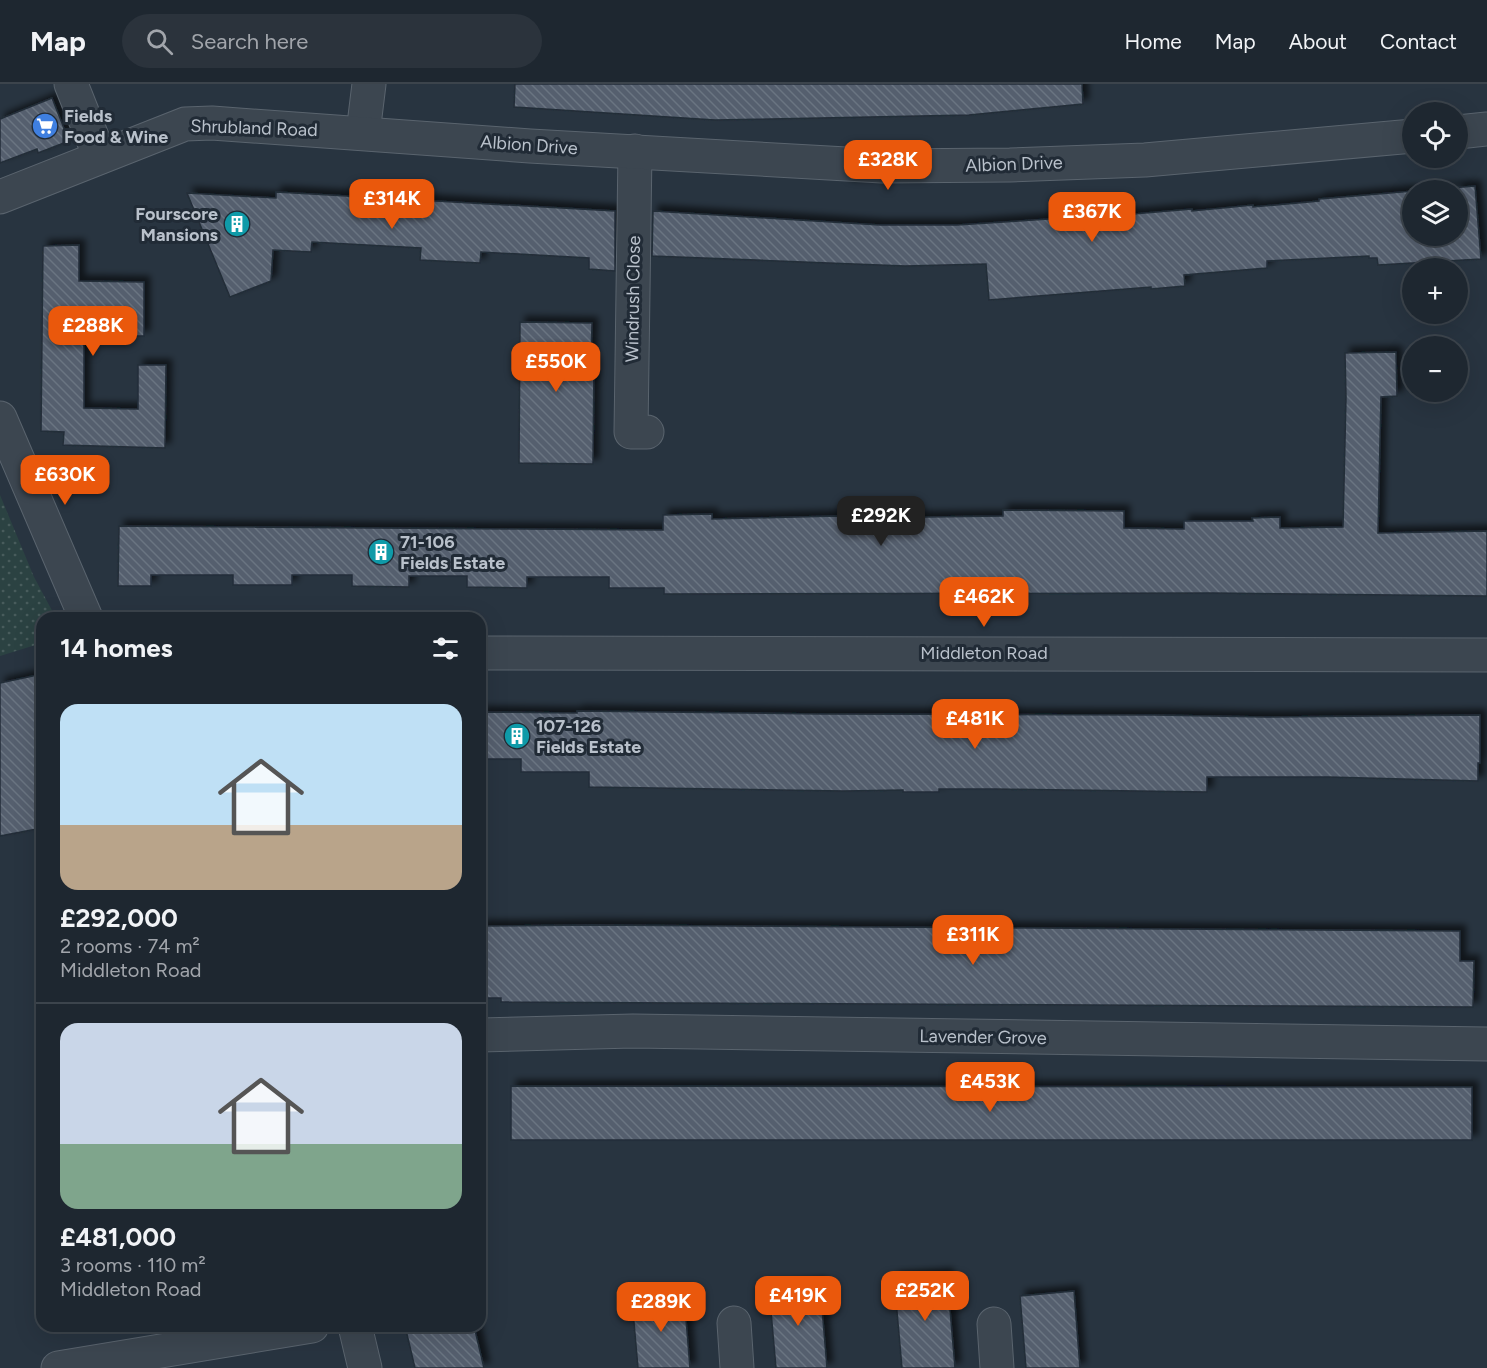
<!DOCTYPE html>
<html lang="en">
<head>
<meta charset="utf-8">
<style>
	:root { --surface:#1e2730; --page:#2b333c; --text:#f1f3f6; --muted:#a1a5ab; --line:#3c444c; --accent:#ea580c }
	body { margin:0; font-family:Figtree,sans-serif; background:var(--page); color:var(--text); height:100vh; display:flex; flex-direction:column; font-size:22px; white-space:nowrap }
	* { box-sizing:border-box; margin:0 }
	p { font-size:20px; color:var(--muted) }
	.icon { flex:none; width:33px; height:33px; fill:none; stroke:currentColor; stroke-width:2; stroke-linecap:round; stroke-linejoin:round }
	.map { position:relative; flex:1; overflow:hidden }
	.panel { position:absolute; left:36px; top:528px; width:450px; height:720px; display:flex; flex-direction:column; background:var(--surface); border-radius:18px; box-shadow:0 6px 24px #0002,0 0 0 2px var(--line) }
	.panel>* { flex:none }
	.tools { position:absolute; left:1402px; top:18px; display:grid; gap:12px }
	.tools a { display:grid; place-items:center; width:66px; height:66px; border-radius:50%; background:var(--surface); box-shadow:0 6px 24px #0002,0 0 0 2px var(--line); font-size:30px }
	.price { position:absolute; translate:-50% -51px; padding:0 14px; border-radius:12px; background:var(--accent); color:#fff; font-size:20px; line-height:39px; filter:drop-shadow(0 2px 3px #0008) }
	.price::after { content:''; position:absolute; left:50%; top:36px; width:18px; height:14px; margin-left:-9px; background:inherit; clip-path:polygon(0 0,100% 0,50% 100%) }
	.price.active { background:#222; color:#fff }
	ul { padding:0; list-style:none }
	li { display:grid; align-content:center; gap:12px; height:318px; padding:0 24px }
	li+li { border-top:2px solid var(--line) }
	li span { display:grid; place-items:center; height:186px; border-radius:18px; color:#555 }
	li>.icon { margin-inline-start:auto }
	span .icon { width:108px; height:108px; fill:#fffc; stroke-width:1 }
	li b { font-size:26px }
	h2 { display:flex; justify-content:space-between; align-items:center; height:72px; padding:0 24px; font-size:26px }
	header { display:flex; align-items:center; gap:36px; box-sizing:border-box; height:84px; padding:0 30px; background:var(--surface); border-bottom:2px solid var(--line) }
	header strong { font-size:28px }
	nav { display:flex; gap:33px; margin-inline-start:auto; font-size:21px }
	.search { width:420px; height:54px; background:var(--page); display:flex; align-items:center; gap:15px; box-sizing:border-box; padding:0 21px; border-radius:33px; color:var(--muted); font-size:22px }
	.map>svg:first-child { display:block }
	.grass { fill:url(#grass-dots) }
	.building { fill:url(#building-back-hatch); stroke:#232d38; stroke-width:1.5; filter:url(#shadow) }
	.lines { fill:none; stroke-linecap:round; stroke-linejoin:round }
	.minor-casing { stroke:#5a646e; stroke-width:35 }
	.tertiary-casing { stroke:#5a646e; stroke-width:35 }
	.minor { stroke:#3c4650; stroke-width:33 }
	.tertiary { stroke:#3c4650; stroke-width:33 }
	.labels { text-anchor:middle; stroke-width:6; stroke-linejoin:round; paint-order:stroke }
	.poi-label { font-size:18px; font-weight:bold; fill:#b9c1cb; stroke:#212b36; text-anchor:start }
	.street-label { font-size:18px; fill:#b9c1cb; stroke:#212b36 }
</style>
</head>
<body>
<header>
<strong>Map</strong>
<div class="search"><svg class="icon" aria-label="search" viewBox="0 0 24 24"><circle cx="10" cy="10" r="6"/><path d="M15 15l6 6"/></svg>Search here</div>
<nav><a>Home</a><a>Map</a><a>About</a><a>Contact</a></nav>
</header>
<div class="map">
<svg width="1487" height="1284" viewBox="0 0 1487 1284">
	<defs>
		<pattern id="grass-dots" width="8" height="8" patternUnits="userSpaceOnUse" patternTransform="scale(1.5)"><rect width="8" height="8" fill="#2b4242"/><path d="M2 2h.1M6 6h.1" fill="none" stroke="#485c5c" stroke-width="1.8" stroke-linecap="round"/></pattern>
		<pattern id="building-back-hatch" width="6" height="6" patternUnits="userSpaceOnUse" patternTransform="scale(1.5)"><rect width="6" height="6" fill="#545f6e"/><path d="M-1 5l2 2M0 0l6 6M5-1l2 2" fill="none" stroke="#6a7481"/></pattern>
		<filter id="shadow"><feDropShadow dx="5.5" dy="-5.5" stdDeviation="3" flood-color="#0009"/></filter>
	</defs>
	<rect width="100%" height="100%" fill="#283440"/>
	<path class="grass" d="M0,411L34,493L56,534H42V559L0,572Z"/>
	<g class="building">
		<path d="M515,0H1082L1083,20L969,31L715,36L514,23Z"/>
		<path d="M52,14L69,57L38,69L37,65L0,79V35Z"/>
		<path d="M1475,102L1481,175L1378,181L1377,174H1369V172L1267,177V184L1184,191L1185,202L1151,205V203L989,216L986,180L905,182L652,172L653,127L880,141H957L1063,134V136L1192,125V127L1253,121V123L1319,117V115L1413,107V152H1458V106H1425Z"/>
		<path d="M276,108L615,127V187L589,185V174L481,168L480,179L420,176L421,164L312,158L311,168L273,166L271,197L230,213L187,109L276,114Z"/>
		<path d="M79,161V197L144,198V252H84V324L138,325V281H166L165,364L63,361L64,348L41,347L43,162Z"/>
		<path d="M520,238L592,239L591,280H594L593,380L519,379Z"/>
		<path d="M1396,268L1397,312L1381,313L1378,449L1487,447V512L1213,509L664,510V504H609V493H527V504L467,503V492H409V503L352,502V491H292V501H233V491H151V502H118L119,442L663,446V431L712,430V435L836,432L925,433L1003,432V426L1124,427V444L1184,445V437H1253L1252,434L1280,433V444L1343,443L1346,313L1345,269Z"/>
		<path d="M42,590V744L0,752V599Z"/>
		<path d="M577,627L821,630L1155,631L1267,633L1480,631V679H1478V697L1328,693H1207V708L995,705H939V708H903V706L844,707L589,703V688H521V675H480V628L577,629Z"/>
		<path d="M592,841L1460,847V877H1474L1473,923L501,918V914H480V842Z"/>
		<path d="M511,1002L1472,1003V1056H511Z"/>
		<path d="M947,1190L955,1284H902L894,1194Z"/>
		<path d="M820,1200L827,1284H776L769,1205Z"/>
		<path d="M1074,1207L1080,1284H1026L1020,1212Z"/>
		<path d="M684,1211L690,1284H638L632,1216Z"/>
		<path d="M405,1242H474L484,1284H415Z"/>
	</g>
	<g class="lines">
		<g class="minor-casing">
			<g id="minor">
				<path d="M71,0L100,73"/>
				<path d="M363,49L369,0"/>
				<path d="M635,67L631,348H647"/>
				<path d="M480,569L1487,571"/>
				<path d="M480,951L633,947L1487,960"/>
				<path d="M734,1239L737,1284"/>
				<path d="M994,1240L997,1284"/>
				<path d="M58,1284L312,1242"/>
			</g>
		</g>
		<g class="tertiary-casing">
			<g id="tertiary">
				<path d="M1458,48L1487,45"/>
				<path d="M0,113L185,40L212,39L530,62L882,82L1010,81L1145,76L1413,52"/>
				<path d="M0,334L86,534"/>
				<path d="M355,1242L365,1284"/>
			</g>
		</g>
		<use href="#minor" class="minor"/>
		<use href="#tertiary" class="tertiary"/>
	</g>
	<defs>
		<g id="supermarket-disc" transform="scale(1.35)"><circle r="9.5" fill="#3f7fe0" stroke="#212b36"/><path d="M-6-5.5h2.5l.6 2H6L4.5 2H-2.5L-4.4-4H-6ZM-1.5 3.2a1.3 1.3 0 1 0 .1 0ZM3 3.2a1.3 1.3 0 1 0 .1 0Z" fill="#fff"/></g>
		<g id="building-disc" transform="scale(1.35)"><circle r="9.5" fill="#0f9aa8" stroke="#212b36"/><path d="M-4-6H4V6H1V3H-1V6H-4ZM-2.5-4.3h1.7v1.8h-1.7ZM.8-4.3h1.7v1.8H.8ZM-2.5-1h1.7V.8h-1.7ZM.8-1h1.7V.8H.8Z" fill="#fff"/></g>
	</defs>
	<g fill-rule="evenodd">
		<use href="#supermarket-disc" x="45" y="42"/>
		<use href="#building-disc" x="237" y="140"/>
		<use href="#building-disc" x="381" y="468"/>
		<use href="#building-disc" x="517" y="652"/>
	</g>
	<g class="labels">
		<g class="poi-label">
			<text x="64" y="38">Fields<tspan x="64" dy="21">Food &amp; Wine</tspan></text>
			<text x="218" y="136" text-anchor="end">Fourscore<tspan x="218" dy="21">Mansions</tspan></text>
			<text x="400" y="464">71-106<tspan x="400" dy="21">Fields Estate</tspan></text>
			<text x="536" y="648">107-126<tspan x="536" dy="21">Fields Estate</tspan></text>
		</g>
		<g class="street-label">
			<text transform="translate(254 44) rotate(2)" y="6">Shrubland Road</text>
			<text transform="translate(529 61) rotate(4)" y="6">Albion Drive</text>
			<text transform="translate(1014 80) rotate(-2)" y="6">Albion Drive</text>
			<text transform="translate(633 215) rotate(-89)" y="6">Windrush Close</text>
			<text x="984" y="575">Middleton Road</text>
			<text transform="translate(983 953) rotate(1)" y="6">Lavender Grove</text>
		</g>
	</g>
</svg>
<div class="tools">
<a><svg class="icon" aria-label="locate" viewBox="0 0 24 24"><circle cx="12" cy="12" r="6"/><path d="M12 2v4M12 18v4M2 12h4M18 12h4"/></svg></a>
<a><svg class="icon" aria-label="layers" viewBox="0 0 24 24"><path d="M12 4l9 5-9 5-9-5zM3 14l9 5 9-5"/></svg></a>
<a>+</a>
<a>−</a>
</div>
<b class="price" style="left:888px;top:107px">£328K</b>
<b class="price" style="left:392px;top:146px">£314K</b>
<b class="price" style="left:1092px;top:159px">£367K</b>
<b class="price" style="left:93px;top:273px">£288K</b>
<b class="price" style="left:556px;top:309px">£550K</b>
<b class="price" style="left:65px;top:422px">£630K</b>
<b class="price active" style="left:881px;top:463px">£292K</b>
<b class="price" style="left:984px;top:544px">£462K</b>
<b class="price" style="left:975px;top:666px">£481K</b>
<b class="price" style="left:973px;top:882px">£311K</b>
<b class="price" style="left:990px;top:1029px">£453K</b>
<b class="price" style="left:925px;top:1238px">£252K</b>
<b class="price" style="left:798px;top:1243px">£419K</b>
<b class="price" style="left:661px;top:1249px">£289K</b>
<section class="panel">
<h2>14 homes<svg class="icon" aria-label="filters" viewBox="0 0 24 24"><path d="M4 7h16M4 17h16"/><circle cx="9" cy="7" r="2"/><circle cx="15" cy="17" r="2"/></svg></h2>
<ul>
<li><span style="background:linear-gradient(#bfe0f5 65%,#b9a48a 0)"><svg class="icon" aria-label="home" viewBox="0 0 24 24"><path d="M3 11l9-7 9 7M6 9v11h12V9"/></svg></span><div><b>£292,000</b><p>2 rooms · 74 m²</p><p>Middleton Road</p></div></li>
<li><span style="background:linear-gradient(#c9d6e8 65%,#7fa58c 0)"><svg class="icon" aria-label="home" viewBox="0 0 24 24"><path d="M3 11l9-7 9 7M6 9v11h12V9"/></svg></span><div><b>£481,000</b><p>3 rooms · 110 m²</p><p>Middleton Road</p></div></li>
</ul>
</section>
</div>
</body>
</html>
